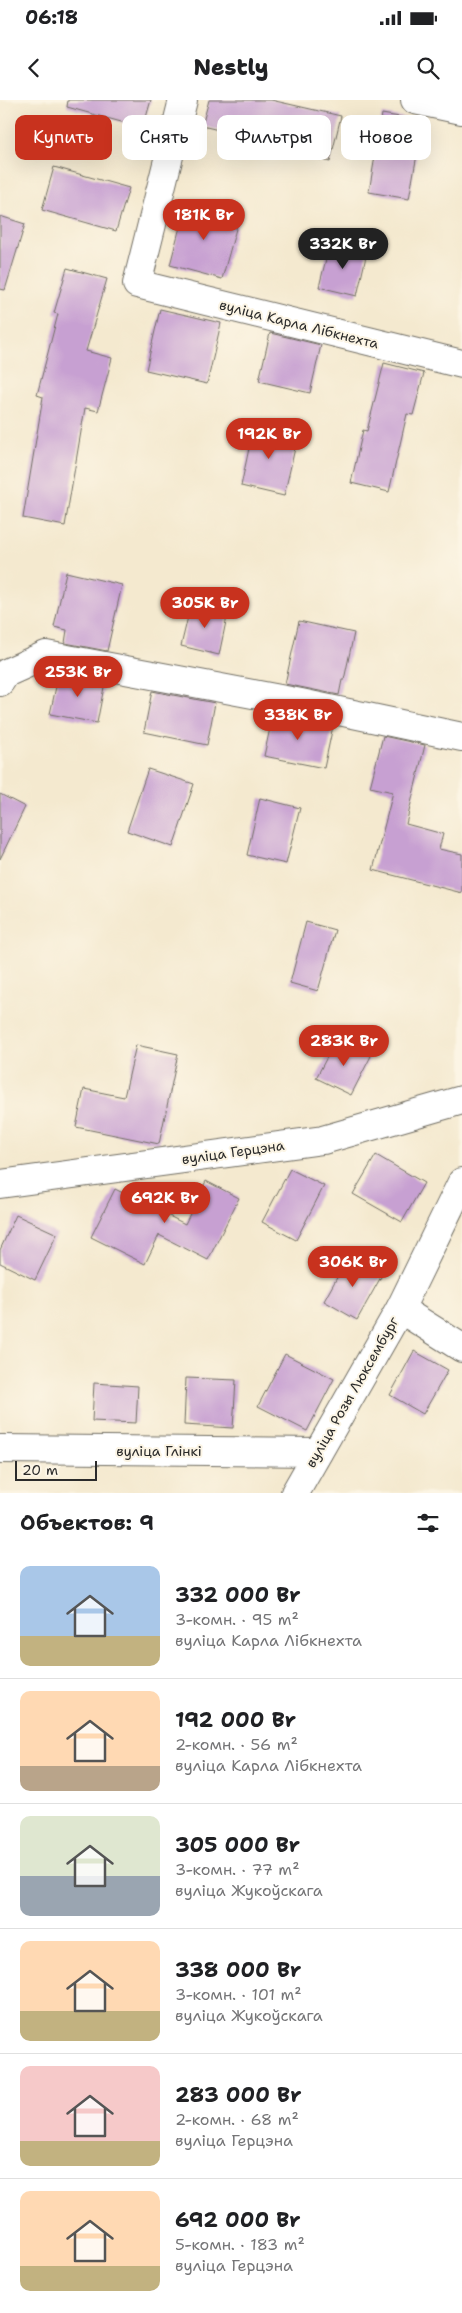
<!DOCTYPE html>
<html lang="ru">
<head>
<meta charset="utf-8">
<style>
	:root { --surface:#fff; --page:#f2f2f2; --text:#202124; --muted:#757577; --line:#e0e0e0; --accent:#c8321e }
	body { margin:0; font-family:"Shantell Sans",sans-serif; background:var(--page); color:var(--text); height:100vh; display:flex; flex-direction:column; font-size:19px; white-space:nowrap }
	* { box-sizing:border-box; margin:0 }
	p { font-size:16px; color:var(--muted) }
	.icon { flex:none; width:28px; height:28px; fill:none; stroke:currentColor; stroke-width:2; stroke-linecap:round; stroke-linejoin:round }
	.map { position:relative; height:1393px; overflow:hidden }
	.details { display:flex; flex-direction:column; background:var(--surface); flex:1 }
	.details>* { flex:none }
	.hud { position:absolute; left:15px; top:15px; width:432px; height:45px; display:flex; gap:10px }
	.scale { position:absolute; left:15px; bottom:12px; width:82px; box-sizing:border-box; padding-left:5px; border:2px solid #2b2b2b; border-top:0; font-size:14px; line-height:18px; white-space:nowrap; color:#2b2b2b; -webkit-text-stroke:4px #fcf5e5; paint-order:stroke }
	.price { position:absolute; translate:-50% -42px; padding:0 11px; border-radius:18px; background:var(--accent); color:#fff; font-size:16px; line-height:32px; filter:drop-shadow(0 1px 2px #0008) }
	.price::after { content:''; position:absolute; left:50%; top:30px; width:15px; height:11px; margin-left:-8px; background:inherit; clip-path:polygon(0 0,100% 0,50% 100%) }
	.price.selected { background:#222; color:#fff }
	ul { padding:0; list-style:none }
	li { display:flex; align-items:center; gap:15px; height:125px; padding:0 20px }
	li+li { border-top:1px solid var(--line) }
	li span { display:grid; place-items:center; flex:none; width:140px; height:100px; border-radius:10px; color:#555 }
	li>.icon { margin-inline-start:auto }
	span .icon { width:60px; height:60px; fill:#fffc; stroke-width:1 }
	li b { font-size:21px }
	h2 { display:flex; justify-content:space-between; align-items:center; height:60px; padding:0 20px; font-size:21px }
	.chip { padding:0 18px; border-radius:10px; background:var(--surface); box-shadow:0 5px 20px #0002; font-size:18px; line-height:45px }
	.chip.selected { background:var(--accent); color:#fff }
	.status { display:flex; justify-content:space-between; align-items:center; height:35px; padding:0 25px; background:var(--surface); direction:ltr }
	.status svg { height:14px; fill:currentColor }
	header { display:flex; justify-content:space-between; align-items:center; height:65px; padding:0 20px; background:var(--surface); font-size:22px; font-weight:800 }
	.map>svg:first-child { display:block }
	.building { fill:#c7a0d2 }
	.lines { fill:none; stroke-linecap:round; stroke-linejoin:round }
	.minor-casing { stroke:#716e64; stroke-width:30 }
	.minor { stroke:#fff; stroke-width:28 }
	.labels { text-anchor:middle; stroke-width:4; stroke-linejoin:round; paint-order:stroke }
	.street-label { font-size:14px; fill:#2b2b2b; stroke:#fcf5e5 }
</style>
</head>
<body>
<div class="status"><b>06:18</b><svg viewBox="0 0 49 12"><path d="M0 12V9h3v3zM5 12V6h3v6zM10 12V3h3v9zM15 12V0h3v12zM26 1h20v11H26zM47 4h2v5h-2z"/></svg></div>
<header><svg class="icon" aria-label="back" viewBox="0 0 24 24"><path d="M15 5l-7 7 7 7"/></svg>Nestly<svg class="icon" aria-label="search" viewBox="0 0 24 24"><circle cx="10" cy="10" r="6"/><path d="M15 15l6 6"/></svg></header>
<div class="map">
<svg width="462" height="1393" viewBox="0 0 462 1393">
	<rect width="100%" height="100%" fill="#fcf5e5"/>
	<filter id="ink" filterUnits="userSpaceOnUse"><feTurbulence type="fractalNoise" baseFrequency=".02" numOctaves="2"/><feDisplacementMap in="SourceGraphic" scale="10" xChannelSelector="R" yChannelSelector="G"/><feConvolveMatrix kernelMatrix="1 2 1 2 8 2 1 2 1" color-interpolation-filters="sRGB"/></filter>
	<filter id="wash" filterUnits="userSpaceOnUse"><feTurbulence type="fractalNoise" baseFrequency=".0096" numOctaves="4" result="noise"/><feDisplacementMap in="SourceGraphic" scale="20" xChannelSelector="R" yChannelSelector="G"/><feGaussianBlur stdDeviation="1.12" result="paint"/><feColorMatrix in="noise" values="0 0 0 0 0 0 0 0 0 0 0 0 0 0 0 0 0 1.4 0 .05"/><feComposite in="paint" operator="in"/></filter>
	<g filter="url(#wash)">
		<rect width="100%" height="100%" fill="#f4e9cf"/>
		<g id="blocks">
			<g class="building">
				<path d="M68,0H151L143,28L67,7Z"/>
				<path d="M209,0H271L341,16L330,62L288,52L290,47L202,26Z"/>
				<path d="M382,14L423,21L409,99L369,92Z"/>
				<path d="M54,67L129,88L116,131L42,110Z"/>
				<path d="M186,104L239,118L222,179L170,165Z"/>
				<path d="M0,116L25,124L5,190L0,189Z"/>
				<path d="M330,143L367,152L357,196L319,187Z"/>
				<path d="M67,168L107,179L86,251L112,258L98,311L85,308L65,426L23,418L43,297L37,295L58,214L54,213Z"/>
				<path d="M160,209L221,223L207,284L146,270Z"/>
				<path d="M270,233L321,245L310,293L259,281Z"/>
				<path d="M384,263L424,273L413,315L407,314L389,392L351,383L363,330L367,331Z"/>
				<path d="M254,325L298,335L284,396L241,386Z"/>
				<path d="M66,472L122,485L107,551L65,543L67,530L54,527Z"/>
				<path d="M191,504L228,512L219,555L181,546Z"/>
				<path d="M299,521L354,533L344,580H342L339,595L285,584Z"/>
				<path d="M59,573L105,582L97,623L50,614Z"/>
				<path d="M152,591L215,603L207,645L144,632Z"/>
				<path d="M273,614L333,626L324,668L264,656Z"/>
				<path d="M383,636L425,645L406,724L443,734L439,749L462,754V793L373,770L393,692L370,687Z"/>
				<path d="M148,669L194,684L173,747L127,731Z"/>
				<path d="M0,694L25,707L0,759Z"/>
				<path d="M260,698L300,708L286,764L247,755Z"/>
				<path d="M306,822L335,830L318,891L290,883Z"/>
				<path d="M337,938L371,956L351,995L316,978Z"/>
				<path d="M136,945L178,954L159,1044L76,1027L84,989L124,997Z"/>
				<path d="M376,1055L424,1083L402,1122L353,1094Z"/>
				<path d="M290,1069L324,1086L296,1140L262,1122Z"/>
				<path d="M206,1081L239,1098L208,1160L159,1135L145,1164L91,1137L115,1089L185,1124Z"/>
				<path d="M16,1115L57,1134L35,1180L0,1163V1150Z"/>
				<path d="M349,1156L382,1175L357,1220L324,1201Z"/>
				<path d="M414,1251L448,1270L423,1314L390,1295Z"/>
				<path d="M285,1254L334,1279L307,1331L258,1306Z"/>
				<path d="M186,1278L236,1280L233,1328L184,1325Z"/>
				<path d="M94,1283L138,1286L136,1323L92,1321Z"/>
			</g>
		</g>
	</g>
	<g filter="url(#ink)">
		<use href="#blocks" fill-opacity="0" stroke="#716e64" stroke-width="1"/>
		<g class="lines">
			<g class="minor-casing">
				<g id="minor">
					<path d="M183,0L137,184L462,264"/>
					<path d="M415,0L462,10"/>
					<path d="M0,582L6,573L46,555L301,603L462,637"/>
					<path d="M0,1084L323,1040L462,1000"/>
					<path d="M400,1209L462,1248"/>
					<path d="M0,1349L318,1352"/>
					<path d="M295,1393L400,1209L462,1082"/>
				</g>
			</g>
			<use href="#minor" class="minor"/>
		</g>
	</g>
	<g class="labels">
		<g class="street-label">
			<text transform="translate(299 224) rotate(14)" y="5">вуліца Карла Лібкнехта</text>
			<text transform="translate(233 1052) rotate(-8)" y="5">вуліца Герцэна</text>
			<text transform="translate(352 1292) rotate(-60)" y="5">вуліца Розы Люксембург</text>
			<text x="159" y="1356">вуліца Глінкі</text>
		</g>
	</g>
</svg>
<div class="scale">20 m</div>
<b class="price" style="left:204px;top:141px">181K Br</b>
<b class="price selected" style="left:343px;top:170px">332K Br</b>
<b class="price" style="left:269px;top:360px">192K Br</b>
<b class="price" style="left:205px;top:529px">305K Br</b>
<b class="price" style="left:78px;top:598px">253K Br</b>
<b class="price" style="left:298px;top:641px">338K Br</b>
<b class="price" style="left:344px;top:967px">283K Br</b>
<b class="price" style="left:165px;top:1124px">692K Br</b>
<b class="price" style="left:353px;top:1188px">306K Br</b>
<div class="hud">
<a class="chip selected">Купить</a>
<a class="chip">Снять</a>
<a class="chip">Фильтры</a>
<a class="chip">Новое</a>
</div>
</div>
<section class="details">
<h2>Объектов: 9<svg class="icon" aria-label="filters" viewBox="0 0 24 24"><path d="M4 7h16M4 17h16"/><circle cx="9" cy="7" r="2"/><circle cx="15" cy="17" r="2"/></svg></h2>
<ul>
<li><span style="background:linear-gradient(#a9c7e8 70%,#c2b280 0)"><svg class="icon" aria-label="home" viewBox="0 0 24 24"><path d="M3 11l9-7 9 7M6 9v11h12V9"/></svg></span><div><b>332 000 Br</b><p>3-комн. · 95 m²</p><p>вуліца Карла Лібкнехта</p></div></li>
<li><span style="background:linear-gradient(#ffd9b3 75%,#b9a48a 0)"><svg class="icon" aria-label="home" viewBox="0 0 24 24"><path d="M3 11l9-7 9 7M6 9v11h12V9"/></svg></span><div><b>192 000 Br</b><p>2-комн. · 56 m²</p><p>вуліца Карла Лібкнехта</p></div></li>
<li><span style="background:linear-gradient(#dfe7d0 60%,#9aa5b1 0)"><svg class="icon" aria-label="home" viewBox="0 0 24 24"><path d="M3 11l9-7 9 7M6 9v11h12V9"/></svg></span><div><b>305 000 Br</b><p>3-комн. · 77 m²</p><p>вуліца Жукоўскага</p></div></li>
<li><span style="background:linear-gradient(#ffd9b3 70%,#c2b280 0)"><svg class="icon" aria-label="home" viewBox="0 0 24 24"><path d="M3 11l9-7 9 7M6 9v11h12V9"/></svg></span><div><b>338 000 Br</b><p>3-комн. · 101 m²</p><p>вуліца Жукоўскага</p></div></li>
<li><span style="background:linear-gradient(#f6c9c9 75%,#c2b280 0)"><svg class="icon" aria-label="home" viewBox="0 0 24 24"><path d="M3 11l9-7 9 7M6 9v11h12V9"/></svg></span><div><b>283 000 Br</b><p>2-комн. · 68 m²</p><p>вуліца Герцэна</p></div></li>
<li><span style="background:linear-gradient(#ffd9b3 75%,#c2b280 0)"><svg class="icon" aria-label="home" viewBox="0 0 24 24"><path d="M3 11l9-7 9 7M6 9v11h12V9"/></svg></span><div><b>692 000 Br</b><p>5-комн. · 183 m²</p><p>вуліца Герцэна</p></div></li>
</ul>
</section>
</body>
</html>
